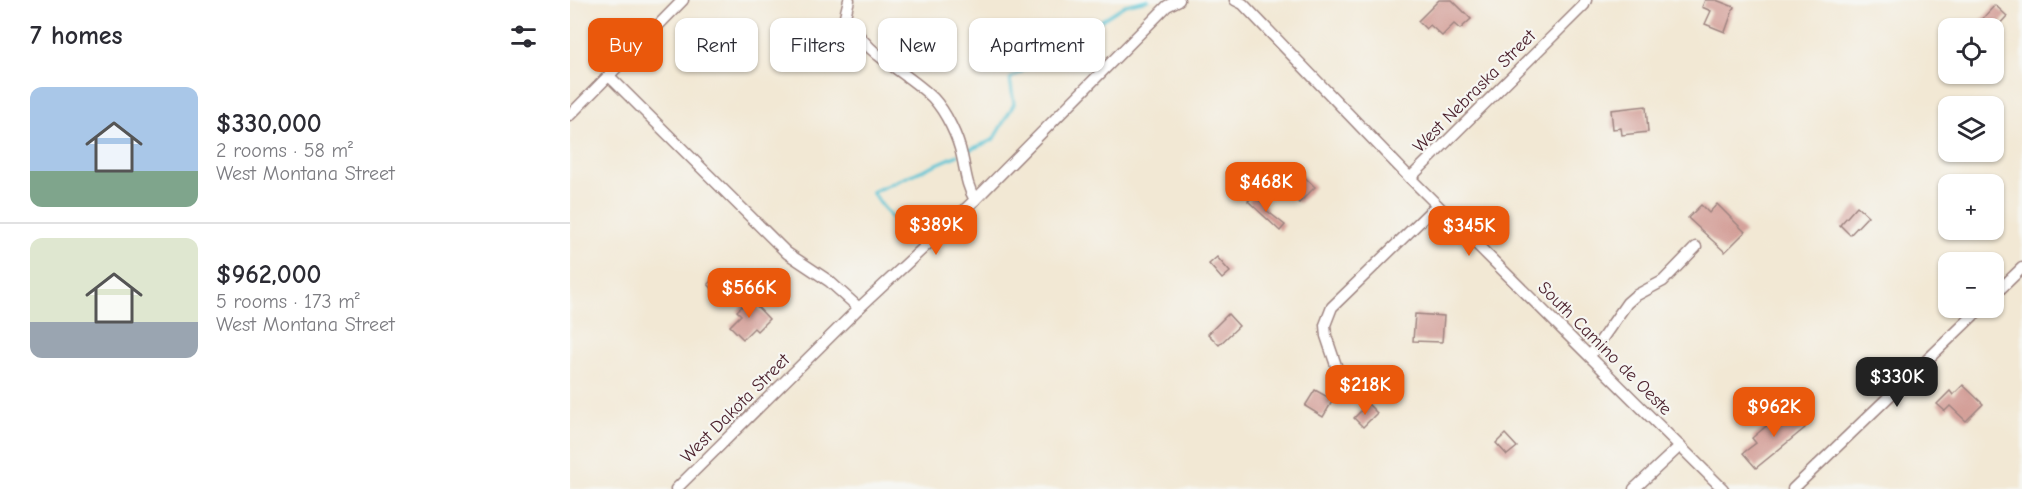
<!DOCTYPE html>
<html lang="en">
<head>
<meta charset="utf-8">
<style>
	:root { --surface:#fff; --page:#f7f7f7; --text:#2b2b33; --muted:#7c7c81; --line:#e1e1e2; --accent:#ea580c }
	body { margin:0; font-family:"Comic Neue",sans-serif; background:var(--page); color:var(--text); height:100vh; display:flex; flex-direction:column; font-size:22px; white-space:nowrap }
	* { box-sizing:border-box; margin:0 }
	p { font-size:20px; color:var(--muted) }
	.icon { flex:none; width:33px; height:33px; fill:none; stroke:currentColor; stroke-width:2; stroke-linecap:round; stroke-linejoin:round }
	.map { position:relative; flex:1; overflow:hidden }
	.drawer { display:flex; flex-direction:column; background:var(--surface); width:570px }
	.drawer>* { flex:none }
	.hud { position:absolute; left:18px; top:18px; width:570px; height:54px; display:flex; gap:12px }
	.fabs { position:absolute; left:1368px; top:18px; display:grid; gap:12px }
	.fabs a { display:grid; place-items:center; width:66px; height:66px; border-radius:12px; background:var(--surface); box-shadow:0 2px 4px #0004; font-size:30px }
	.price { position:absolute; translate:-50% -51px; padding:0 14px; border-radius:12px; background:var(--accent); color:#fff; font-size:20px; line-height:39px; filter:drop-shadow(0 2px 3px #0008) }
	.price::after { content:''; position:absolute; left:50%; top:36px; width:18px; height:14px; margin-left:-9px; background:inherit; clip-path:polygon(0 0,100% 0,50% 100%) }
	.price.current { background:#222; color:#fff }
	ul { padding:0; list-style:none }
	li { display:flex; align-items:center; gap:18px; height:150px; padding:0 30px }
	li+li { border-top:2px solid var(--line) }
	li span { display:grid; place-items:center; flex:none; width:168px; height:120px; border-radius:12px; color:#555 }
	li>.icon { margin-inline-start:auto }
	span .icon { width:72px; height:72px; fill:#fffc; stroke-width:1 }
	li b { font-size:26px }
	h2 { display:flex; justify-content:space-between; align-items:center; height:72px; padding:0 30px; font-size:26px }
	.pill { padding:0 21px; border-radius:12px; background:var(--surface); box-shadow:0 2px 4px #0004; font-size:21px; line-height:54px }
	.pill.current { background:var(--accent); color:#fff }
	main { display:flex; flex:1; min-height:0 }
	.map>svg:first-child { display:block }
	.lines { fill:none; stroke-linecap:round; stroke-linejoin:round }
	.stream { stroke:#5ac4d5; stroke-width:3 }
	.building { fill:#d39d96 }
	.minor-casing { stroke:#9e8480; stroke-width:13 }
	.minor { stroke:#fff; stroke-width:10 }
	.labels { text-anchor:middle; stroke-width:4.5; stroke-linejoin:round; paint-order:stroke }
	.street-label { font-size:18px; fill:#4a1f2b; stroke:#f6f6f2 }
</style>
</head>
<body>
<main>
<section class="drawer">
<h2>7 homes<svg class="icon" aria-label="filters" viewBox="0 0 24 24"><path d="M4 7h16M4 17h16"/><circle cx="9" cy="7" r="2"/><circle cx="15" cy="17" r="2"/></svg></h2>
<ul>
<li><span style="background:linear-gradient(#a9c7e8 70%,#7fa58c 0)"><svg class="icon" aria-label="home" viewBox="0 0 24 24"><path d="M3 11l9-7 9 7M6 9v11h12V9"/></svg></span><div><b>$330,000</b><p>2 rooms · 58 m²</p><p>West Montana Street</p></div></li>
<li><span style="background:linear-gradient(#dfe7d0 70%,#9aa5b1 0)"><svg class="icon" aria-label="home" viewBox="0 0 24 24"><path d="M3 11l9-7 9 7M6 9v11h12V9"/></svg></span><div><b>$962,000</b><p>5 rooms · 173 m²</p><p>West Montana Street</p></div></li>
</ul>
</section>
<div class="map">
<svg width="1452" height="489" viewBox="0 0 1452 489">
	<rect width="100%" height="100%" fill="#f6f6f2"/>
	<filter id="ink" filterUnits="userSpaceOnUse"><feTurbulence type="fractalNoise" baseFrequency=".0167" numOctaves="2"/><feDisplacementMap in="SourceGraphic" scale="12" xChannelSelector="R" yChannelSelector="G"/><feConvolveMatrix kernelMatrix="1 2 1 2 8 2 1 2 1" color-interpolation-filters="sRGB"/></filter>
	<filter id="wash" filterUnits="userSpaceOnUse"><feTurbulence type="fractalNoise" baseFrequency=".008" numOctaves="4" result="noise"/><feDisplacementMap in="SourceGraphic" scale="24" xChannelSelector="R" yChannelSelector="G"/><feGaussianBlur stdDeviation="1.35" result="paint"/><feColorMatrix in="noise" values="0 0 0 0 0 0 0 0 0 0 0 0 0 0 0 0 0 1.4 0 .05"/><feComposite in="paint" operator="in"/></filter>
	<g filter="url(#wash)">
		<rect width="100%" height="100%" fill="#f2e8d4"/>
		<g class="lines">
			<g class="stream">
				<path d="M394,152L423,140L444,104L440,79L555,5L578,0"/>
				<path d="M326,224L302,192L388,155"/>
			</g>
		</g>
		<g id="blocks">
			<g class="building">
				<path d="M869,0H882L901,19L890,29L884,24L872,36L860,25L856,29L848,21Z"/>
				<path d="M1135,0H1146L1164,7L1155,32L1135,24L1141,11L1132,7Z"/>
				<path d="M1425,5L1437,16L1426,28H1404Z"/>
				<path d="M173,24V33H178L179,49L154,50L153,25Z"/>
				<path d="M1076,106L1078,132L1052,135L1051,128L1043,129L1041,110Z"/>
				<path d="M728,171L745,187L729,203L713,187Z"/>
				<path d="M685,195L697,208L696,210L715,225L710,231L678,201Z"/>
				<path d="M1147,204L1175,232L1155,252L1118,218L1131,205L1139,213Z"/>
				<path d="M1287,206L1298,216L1280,235L1270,225Z"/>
				<path d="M647,257L660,272L652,279L639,264Z"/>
				<path d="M152,271L159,278L144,291L138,284Z"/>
				<path d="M180,299L199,319L187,331L184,328L173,339L160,326L171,315L167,311Z"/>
				<path d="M658,314L669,326L649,345L638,334Z"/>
				<path d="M845,314L874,316L872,342L843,341Z"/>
				<path d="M1393,385L1413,404L1396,421L1380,406L1375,411L1367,404L1380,391L1383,395Z"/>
				<path d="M745,390L763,400L753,417L735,406Z"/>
				<path d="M798,404L807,413L793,427L784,418Z"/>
				<path d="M1218,408L1235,428L1186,468L1173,453L1186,443L1182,438Z"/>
				<path d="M935,434L947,447L937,455L926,443Z"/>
			</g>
		</g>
	</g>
	<g filter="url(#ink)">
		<use href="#blocks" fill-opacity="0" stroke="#9e8480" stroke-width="1.5"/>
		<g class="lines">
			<g class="minor-casing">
				<g id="minor">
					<path d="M279,0L275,16C284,30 294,44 308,55C325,69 347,82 363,98C376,112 388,137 392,156C396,173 396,184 405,200"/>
					<path d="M665,0L673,4L840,178L1153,489"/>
					<path d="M39,76L217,253L259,281L289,308"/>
					<path d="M0,115L113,0"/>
					<path d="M840,178L1014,5L1016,0"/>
					<path d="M1424,295L1452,268"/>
					<path d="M1020,356L1057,303L1065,296L1093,281L1126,247"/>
					<path d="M774,389L756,336L755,325L762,307L867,205"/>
					<path d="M106,489L289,308L405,200L597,6L609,0"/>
					<path d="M1064,489L1110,446"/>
					<path d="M1223,489L1411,308"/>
				</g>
			</g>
			<use href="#minor" class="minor"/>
		</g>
	</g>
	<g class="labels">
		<g class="street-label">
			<text transform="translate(904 91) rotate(-45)" y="6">West Nebraska Street</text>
			<text transform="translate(1035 348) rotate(45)" y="6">South Camino de Oeste</text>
			<text transform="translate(165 408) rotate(-45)" y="6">West Dakota Street</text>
		</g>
	</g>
</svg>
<div class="fabs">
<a><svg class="icon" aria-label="locate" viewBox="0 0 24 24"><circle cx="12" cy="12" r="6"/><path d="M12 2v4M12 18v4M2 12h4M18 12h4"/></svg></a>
<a><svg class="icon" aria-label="layers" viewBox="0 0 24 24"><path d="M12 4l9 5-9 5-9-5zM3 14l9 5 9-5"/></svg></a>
<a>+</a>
<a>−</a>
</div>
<b class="price" style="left:696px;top:213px">$468K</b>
<b class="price" style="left:366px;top:256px">$389K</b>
<b class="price" style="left:899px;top:257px">$345K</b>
<b class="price" style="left:179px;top:319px">$566K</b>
<b class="price current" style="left:1327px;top:408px">$330K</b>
<b class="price" style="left:795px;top:416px">$218K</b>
<b class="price" style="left:1204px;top:438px">$962K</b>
<div class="hud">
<a class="pill current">Buy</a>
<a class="pill">Rent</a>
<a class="pill">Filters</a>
<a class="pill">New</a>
<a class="pill">Apartment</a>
</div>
</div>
</main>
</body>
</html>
